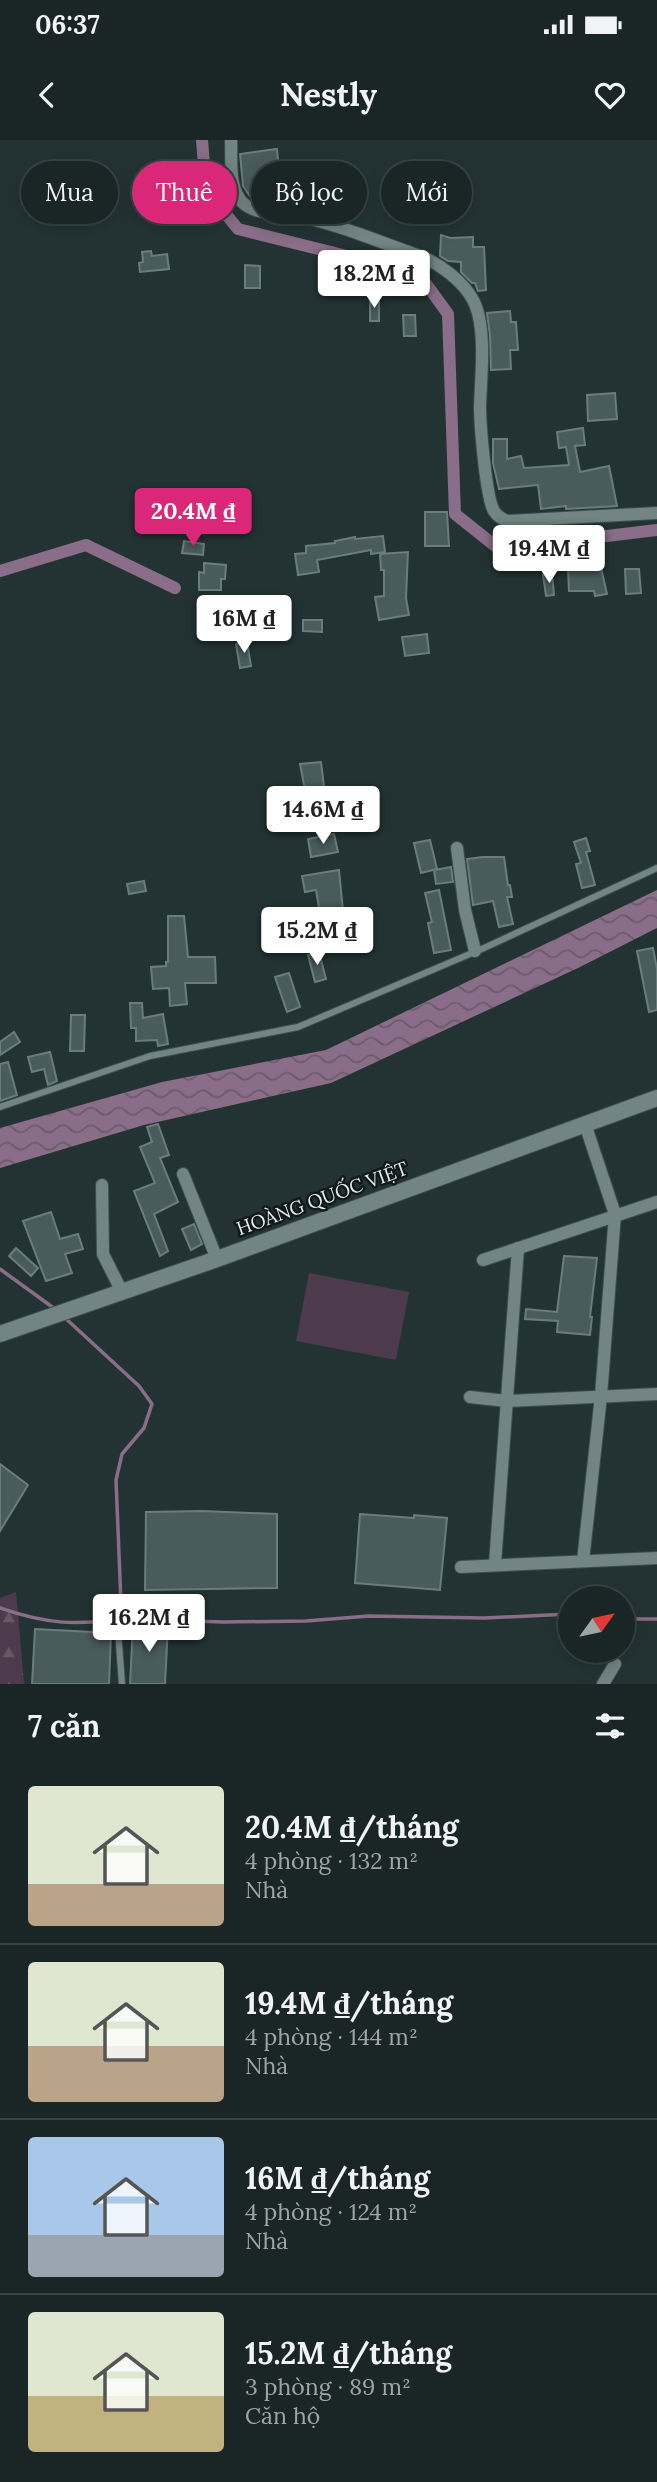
<!DOCTYPE html>
<html lang="vi">
<head>
<meta charset="utf-8">
<style>
	:root { --surface:#1a2626; --page:#232e2e; --text:#f1f3f6; --muted:#9fa5a7; --line:#384343; --accent:#db2777 }
	body { margin:0; font-family:Lora,serif; background:var(--page); color:var(--text); height:100vh; display:flex; flex-direction:column; font-size:26px; white-space:nowrap }
	* { box-sizing:border-box; margin:0 }
	p { font-size:23px; color:var(--muted) }
	.icon { flex:none; width:38px; height:38px; fill:none; stroke:currentColor; stroke-width:2; stroke-linecap:round; stroke-linejoin:round }
	.map { position:relative; height:1544px; overflow:hidden }
	.side { display:flex; flex-direction:column; background:var(--surface); flex:1 }
	.side>* { flex:none }
	.guide { position:absolute; left:21px; top:21px; width:616px; height:63px; display:flex; gap:14px }
	.needle { width:46px; rotate:57deg }
	.buttons { position:absolute; left:558px; top:1446px; display:grid; gap:14px }
	.buttons a { display:grid; place-items:center; width:77px; height:77px; border-radius:50%; background:var(--surface); box-shadow:0 4px 18px #0003,0 0 0 2px var(--line); font-size:35px }
	.price { position:absolute; translate:-50% -60px; padding:0 16px; border-radius:7px; background:#fff; color:#222; font-size:23px; line-height:46px; filter:drop-shadow(0 2px 4px #0008) }
	.price::after { content:''; position:absolute; left:50%; top:42px; width:21px; height:16px; margin-left:-10px; background:inherit; clip-path:polygon(0 0,100% 0,50% 100%) }
	.price.current { background:var(--accent); color:#fff }
	ul { padding:0; list-style:none }
	li { display:flex; align-items:center; gap:21px; height:175px; padding:0 28px }
	li+li { border-top:2px solid var(--line) }
	li span { display:grid; place-items:center; flex:none; width:196px; height:140px; border-radius:7px; color:#555 }
	li>.icon { margin-inline-start:auto }
	span .icon { width:84px; height:84px; fill:#fffc; stroke-width:1 }
	li b { font-size:30px }
	h2 { display:flex; justify-content:space-between; align-items:center; height:84px; padding:0 28px; font-size:30px }
	.pill { padding:0 24px; border-radius:32px; background:var(--surface); box-shadow:0 4px 18px #0003,0 0 0 2px var(--line); font-size:24px; line-height:63px }
	.pill.current { background:var(--accent); color:#fff }
	.status { display:flex; justify-content:space-between; align-items:center; height:49px; padding:0 35px; background:var(--surface); direction:ltr }
	.status svg { height:19px; fill:currentColor }
	header { display:flex; justify-content:space-between; align-items:center; height:91px; padding:0 28px; background:var(--surface); font-size:32px; font-weight:800 }
	.map>svg:first-child { display:block }
	.forest { fill:url(#forest-firs) }
	.park { fill:#4e3a4d }
	.water { fill:url(#water-waves) }
	.lines { fill:none; stroke-linecap:round; stroke-linejoin:round }
	.stream { stroke:#8a6d88; stroke-width:3.5 }
	.canal { stroke:#8a6d88; stroke-width:12 }
	.building { fill:#4a5b5b; stroke:#6a7c7b; stroke-width:2 }
	.service-casing { stroke:#3f4e4d; stroke-width:8 }
	.minor-casing { stroke:#3f4e4d; stroke-width:14 }
	.tertiary-casing { stroke:#3f4e4d; stroke-width:18 }
	.service { stroke:#728483; stroke-width:6 }
	.minor { stroke:#728483; stroke-width:12 }
	.tertiary { stroke:#728483; stroke-width:16 }
	.labels { text-anchor:middle; stroke-width:5; stroke-linejoin:round; paint-order:stroke }
	.street-label { font-size:19px; fill:#e4eeee; stroke:#121919 }
</style>
</head>
<body>
<div class="status"><b>06:37</b><svg viewBox="0 0 49 12"><path d="M0 12V9h3v3zM5 12V6h3v6zM10 12V3h3v9zM15 12V0h3v12zM26 1h20v11H26zM47 4h2v5h-2z"/></svg></div>
<header><svg class="icon" aria-label="back" viewBox="0 0 24 24"><path d="M15 5l-7 7 7 7"/></svg>Nestly<svg class="icon" aria-label="heart" viewBox="0 0 24 24"><path d="M12 20l-8-8c-3-5 5-10 8-4 3-6 11-1 8 4z"/></svg></header>
<div class="map">
<svg width="657" height="1544" viewBox="0 0 657 1544">
	<defs>
		<pattern id="forest-firs" width="22" height="20" patternUnits="userSpaceOnUse" patternTransform="scale(1.75)"><rect width="22" height="20" fill="#4e3a4d"/><path d="M5 1l3.5 6h-7zM16 11l3.5 6h-7z" fill="#675767"/></pattern>
		<pattern id="water-waves" width="16" height="10" patternUnits="userSpaceOnUse" patternTransform="scale(1.75)"><rect width="16" height="10" fill="#8a6d88"/><path d="M0 5q4-4 8 0t8 0" fill="none" stroke="#6a5c6b"/></pattern>
	</defs>
	<rect width="100%" height="100%" fill="#233333"/>
	<path class="forest" d="M16,1452L24,1544H0V1458Z"/>
	<path class="park" d="M309,1133L409,1152L396,1220L296,1201Z"/>
	<path class="water" d="M657,750V788L578,828L331,943L144,985L0,1028V988L162,942L326,910Z"/>
	<g class="lines">
		<g class="stream">
			<path d="M0,1129L55,1169"/>
			<path d="M63,1176L139,1246L152,1264L144,1288L122,1314L116,1340L121,1463L126,1479L223,1482L306,1481L369,1476L484,1478L570,1474"/>
			<path d="M0,1468C49,1485 75,1485 126,1479"/>
			<path d="M623,1479H657"/>
		</g>
		<g class="canal">
			<path d="M202,0L206,50L238,89L419,134L448,174L455,374L499,409L657,390"/>
			<path d="M0,431L86,405L175,448"/>
		</g>
	</g>
	<g class="building">
		<path d="M277,9L279,30L269,31L270,58H251L243,46L240,14Z"/>
		<path d="M173,23L183,55L174,57L165,26Z"/>
		<path d="M441,95L450,98L473,97V107H484L486,150L478,151L475,143H472L461,132V122L448,121L440,116Z"/>
		<path d="M151,111L152,116L167,114L169,129L140,132L139,123L143,122L142,112Z"/>
		<path d="M245,125L260,126V148H245Z"/>
		<rect x="370" y="158" width="9" height="23"/>
		<path d="M510,171L511,182H516L518,210H510L511,229L491,230L490,196L487,173Z"/>
		<path d="M403,175H415L416,196H404Z"/>
		<path d="M615,253L617,279L588,281L587,255Z"/>
		<path d="M583,288L585,305L575,306L580,332L609,326L617,366L566,369V366L541,369L538,345L499,349L493,323V299H507V319L521,316L524,328L569,325L566,307L559,308L557,292Z"/>
		<path d="M425,372H447L449,406H425Z"/>
		<path d="M383,396L385,412L371,414V410L317,420L319,432L298,435L295,414L306,413V406L335,403V401L355,397V399Z"/>
		<path d="M184,401L204,404L203,415L182,413Z"/>
		<path d="M408,412L406,458L409,475L379,480L375,457L384,456V430H381L380,414Z"/>
		<path d="M599,419L607,454L595,456L594,451H569L568,430L589,429L587,422Z"/>
		<path d="M204,423L226,425L225,439H221V450H199V432L204,433Z"/>
		<path d="M625,429H639L641,453L626,454Z"/>
		<path d="M552,434L554,455L546,456L543,435Z"/>
		<path d="M303,480H322V492L303,491Z"/>
		<path d="M427,494L429,513L405,516L402,497Z"/>
		<path d="M247,502L251,526L240,528L236,504Z"/>
		<path d="M321,622L324,647L305,650L300,624Z"/>
		<path d="M334,694L338,712L311,717L308,699Z"/>
		<path d="M586,698L590,711L586,712L595,745L582,748L576,724L581,723L574,702Z"/>
		<path d="M430,700L437,729L421,733L414,703Z"/>
		<path d="M482,717H504L508,745H510L512,757H507L513,784L499,787L493,761L473,765L467,719Z"/>
		<path d="M451,727L453,742L436,744L434,730Z"/>
		<path d="M339,730L343,771L320,774L316,750L305,752L302,736Z"/>
		<path d="M144,741L146,751L129,754L127,744Z"/>
		<path d="M439,750L451,810L434,813L428,783L432,782L425,753Z"/>
		<path d="M168,776H184L188,817H215L216,843H185L187,864L170,866L169,848L153,849L151,827L166,826V822H168Z"/>
		<path d="M653,808L657,829V870L649,872L637,811Z"/>
		<path d="M319,812L326,839L315,842L308,815Z"/>
		<path d="M289,833L300,867L287,872L275,837Z"/>
		<path d="M130,863H142L143,878L163,874L168,904L158,906L157,900L136,901V888H131Z"/>
		<path d="M71,875H85L84,911H70Z"/>
		<path d="M14,892L20,902L0,915V902Z"/>
		<path d="M50,912L57,941L48,945L44,929L32,932L28,917Z"/>
		<path d="M8,922L17,955L0,961V924Z"/>
		<path d="M158,984L169,1015L160,1018L178,1062L154,1074L168,1111L160,1116L134,1051L155,1043L140,1007L152,1002L147,987Z"/>
		<path d="M51,1072L60,1099L78,1094L83,1109L65,1114L72,1133L46,1141L23,1081Z"/>
		<path d="M194,1084L202,1104L191,1110L182,1089Z"/>
		<path d="M16,1108L38,1128L31,1136L9,1116Z"/>
		<path d="M564,1116L597,1118L590,1177H592L590,1195L557,1192L558,1181L525,1179L526,1169L557,1172Z"/>
		<path d="M0,1324L28,1345L0,1391Z"/>
		<path d="M203,1371L277,1374V1448L145,1450L146,1372Z"/>
		<path d="M360,1374L414,1378V1375L447,1378L440,1450L355,1443Z"/>
		<path d="M133,1484L168,1486L165,1544H130Z"/>
		<path d="M35,1489L111,1493L109,1544H32Z"/>
	</g>
	<g class="lines">
		<g class="service-casing">
			<g id="service">
				<path d="M0,967L150,916L298,887L484,808L657,728"/>
				<path d="M118,1490L122,1544"/>
			</g>
		</g>
		<g class="minor-casing">
			<g id="minor">
				<path d="M231,0C232,20 228,46 242,62C254,75 277,72 293,75C336,83 379,102 420,116C440,124 463,141 473,160C487,186 481,236 480,266C480,283 486,359 494,371C497,376 502,379 507,381L657,373"/>
				<path d="M457,708L465,770L475,811"/>
				<path d="M183,1034L217,1119"/>
				<path d="M102,1045L103,1114L122,1152"/>
				<path d="M483,1120L657,1062"/>
				<path d="M470,1257L507,1261L657,1254"/>
				<path d="M583,1421L601,1256L615,1074L585,984"/>
				<path d="M495,1424L518,1108"/>
				<path d="M461,1427L657,1418"/>
				<path d="M603,1544L615,1524"/>
			</g>
		</g>
		<g class="tertiary-casing">
			<path id="tertiary" d="M0,1194L217,1119L657,958"/>
		</g>
		<use href="#service" class="service"/>
		<use href="#minor" class="minor"/>
		<use href="#tertiary" class="tertiary"/>
	</g>
	<g class="labels">
		<g class="street-label">
			<text transform="translate(322 1058) rotate(-20)" y="7">HOÀNG QUỐC VIỆT</text>
		</g>
	</g>
</svg>
<div class="buttons">
<a><svg class="needle" viewBox="-14 -14 28 28"><path d="M0-13l5 13h-10z" fill="#e53935"/><path d="M0 13l5-13h-10z" fill="#9fa5a7"/></svg></a>
</div>
<b class="price" style="left:374px;top:170px">18.2M ₫</b>
<b class="price current" style="left:193px;top:408px">20.4M ₫</b>
<b class="price" style="left:549px;top:445px">19.4M ₫</b>
<b class="price" style="left:244px;top:515px">16M ₫</b>
<b class="price" style="left:323px;top:706px">14.6M ₫</b>
<b class="price" style="left:317px;top:827px">15.2M ₫</b>
<b class="price" style="left:149px;top:1514px">16.2M ₫</b>
<div class="guide">
<a class="pill">Mua</a>
<a class="pill current">Thuê</a>
<a class="pill">Bộ lọc</a>
<a class="pill">Mới</a>
</div>
</div>
<section class="side">
<h2>7 căn<svg class="icon" aria-label="filters" viewBox="0 0 24 24"><path d="M4 7h16M4 17h16"/><circle cx="9" cy="7" r="2"/><circle cx="15" cy="17" r="2"/></svg></h2>
<ul>
<li><span style="background:linear-gradient(#dfe7d0 70%,#b9a48a 0)"><svg class="icon" aria-label="home" viewBox="0 0 24 24"><path d="M3 11l9-7 9 7M6 9v11h12V9"/></svg></span><div><b>20.4M ₫/tháng</b><p>4 phòng · 132 m²</p><p>Nhà</p></div></li>
<li><span style="background:linear-gradient(#dfe7d0 60%,#b9a48a 0)"><svg class="icon" aria-label="home" viewBox="0 0 24 24"><path d="M3 11l9-7 9 7M6 9v11h12V9"/></svg></span><div><b>19.4M ₫/tháng</b><p>4 phòng · 144 m²</p><p>Nhà</p></div></li>
<li><span style="background:linear-gradient(#a9c7e8 70%,#9aa5b1 0)"><svg class="icon" aria-label="home" viewBox="0 0 24 24"><path d="M3 11l9-7 9 7M6 9v11h12V9"/></svg></span><div><b>16M ₫/tháng</b><p>4 phòng · 124 m²</p><p>Nhà</p></div></li>
<li><span style="background:linear-gradient(#dfe7d0 60%,#c2b280 0)"><svg class="icon" aria-label="home" viewBox="0 0 24 24"><path d="M3 11l9-7 9 7M6 9v11h12V9"/></svg></span><div><b>15.2M ₫/tháng</b><p>3 phòng · 89 m²</p><p>Căn hộ</p></div></li>
</ul>
</section>
</body>
</html>
